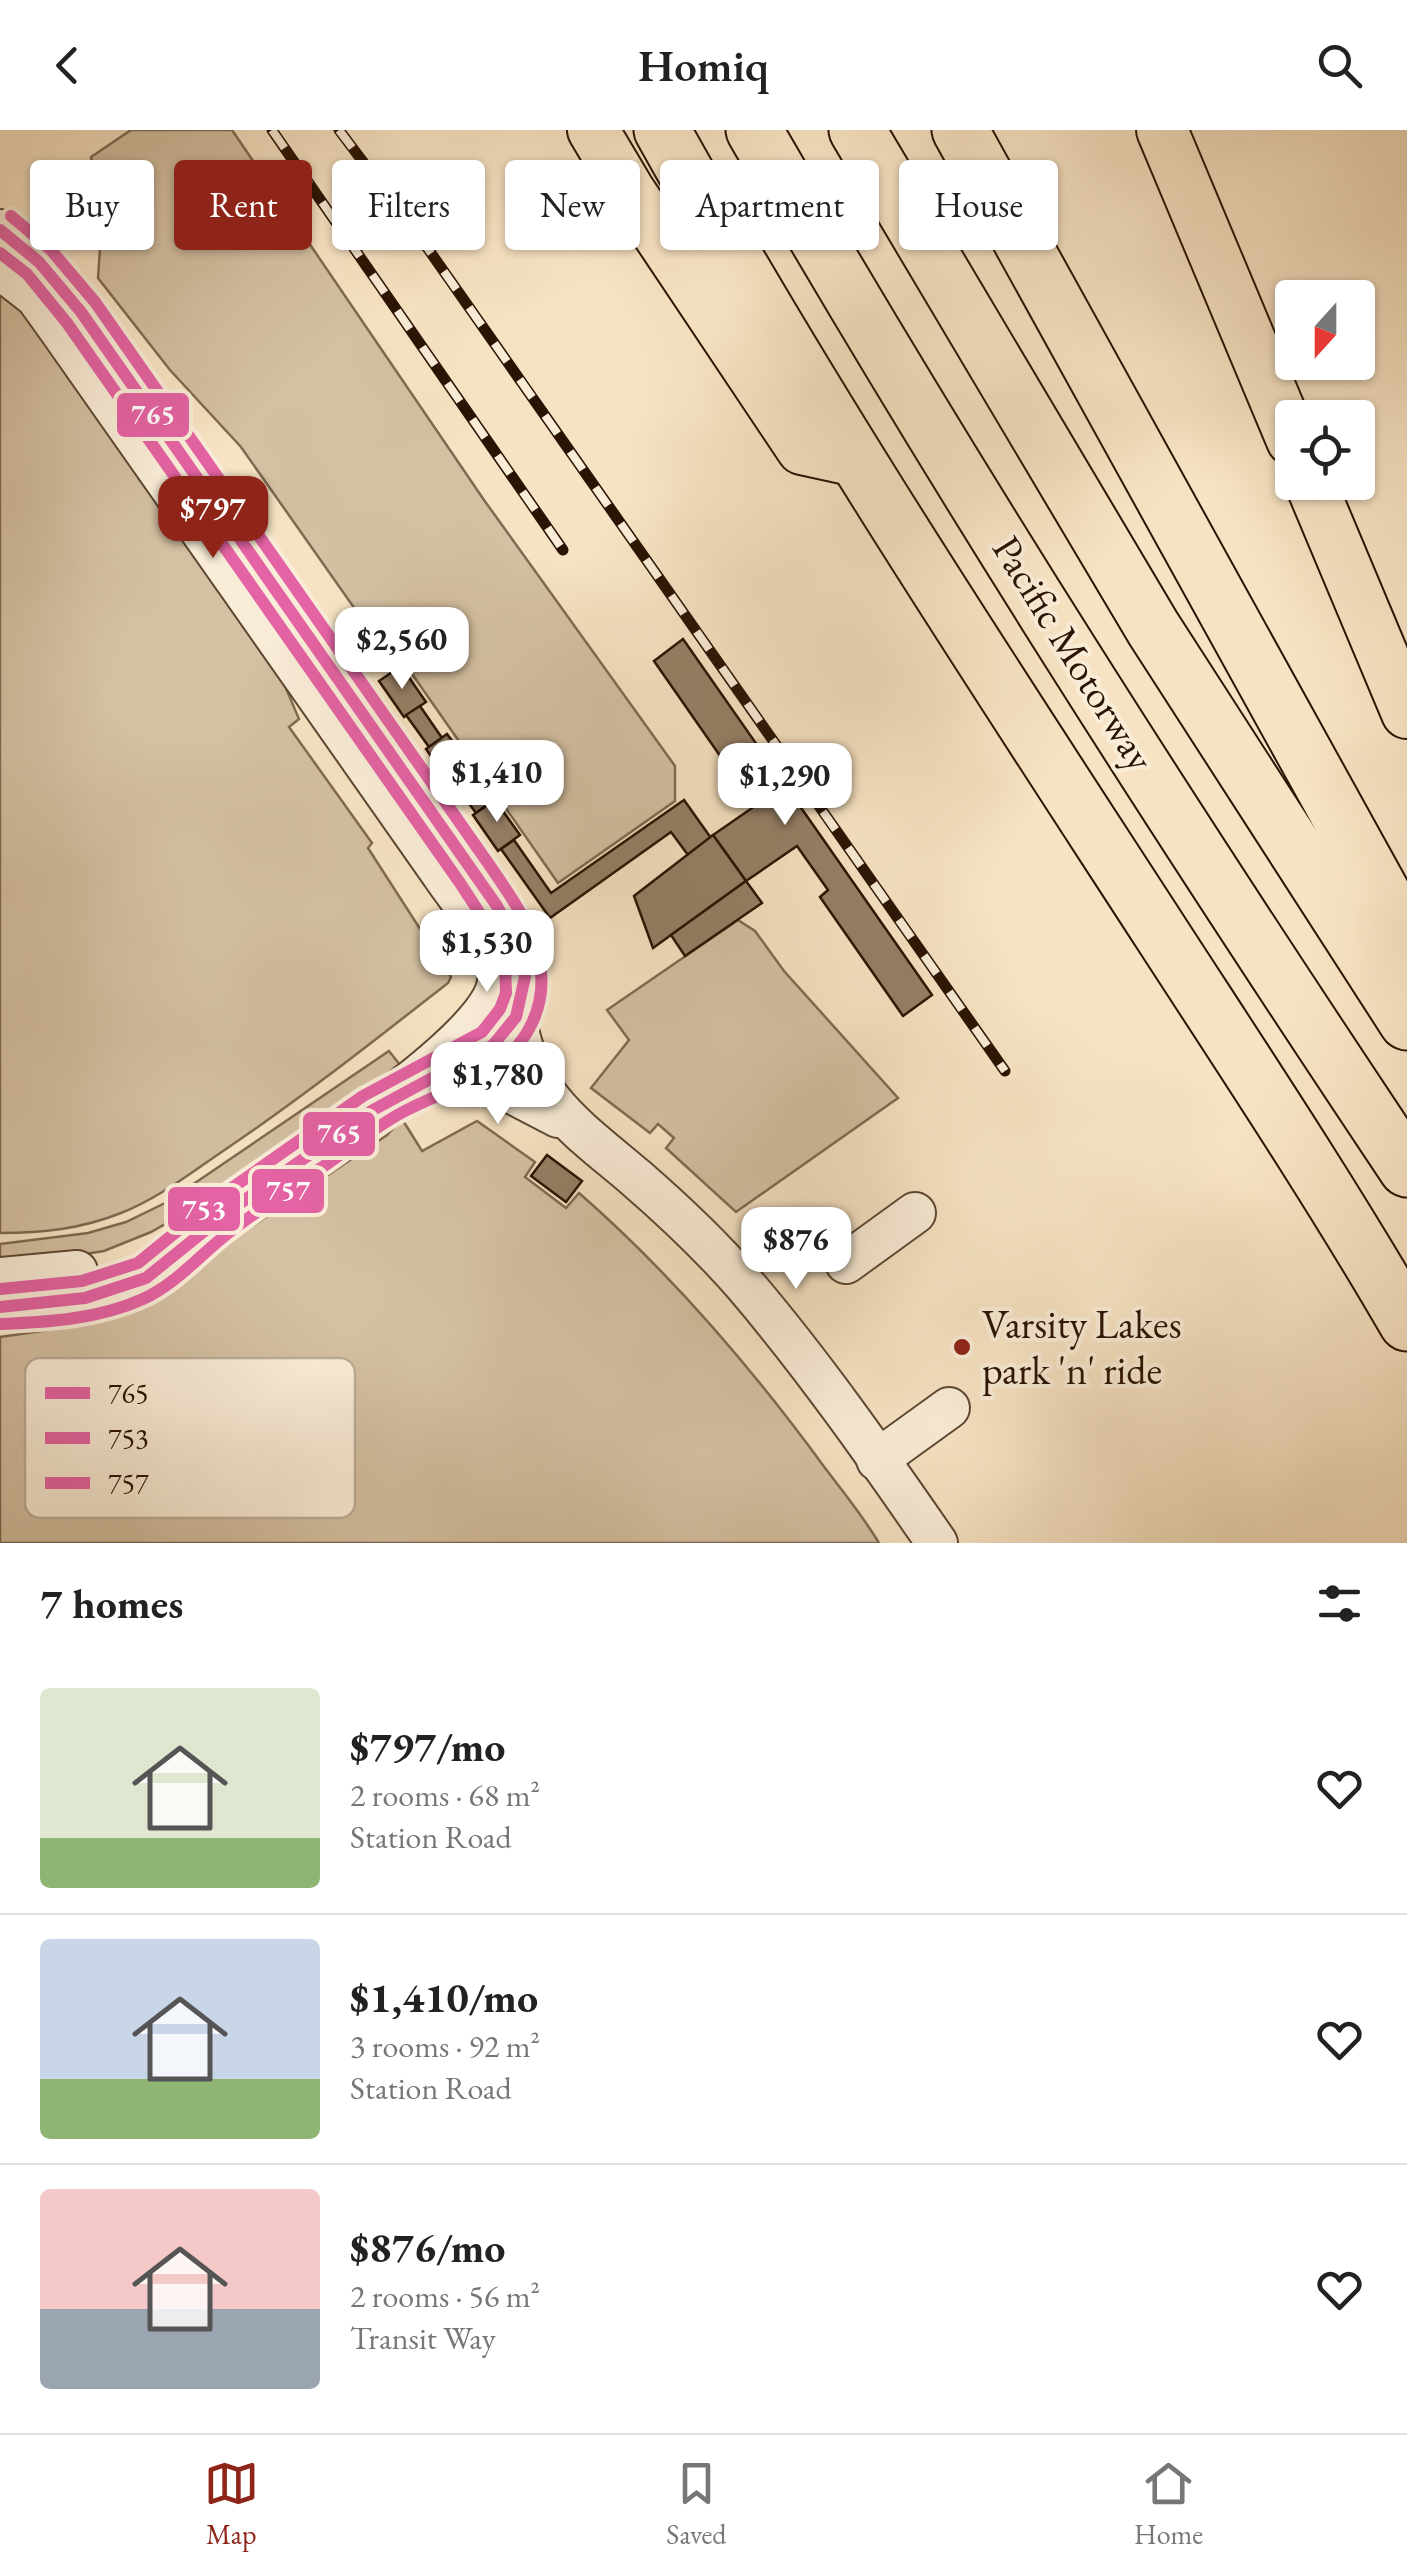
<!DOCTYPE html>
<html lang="en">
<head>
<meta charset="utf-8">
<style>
	:root { --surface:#fff; --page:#f2f2f2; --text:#222; --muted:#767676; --line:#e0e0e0; --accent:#8f2418 }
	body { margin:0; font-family:"EB Garamond",serif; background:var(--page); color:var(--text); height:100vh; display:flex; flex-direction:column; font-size:38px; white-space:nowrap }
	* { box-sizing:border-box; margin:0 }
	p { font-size:32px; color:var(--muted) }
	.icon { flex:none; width:55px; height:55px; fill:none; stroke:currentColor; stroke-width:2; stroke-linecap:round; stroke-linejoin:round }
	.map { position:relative; height:1413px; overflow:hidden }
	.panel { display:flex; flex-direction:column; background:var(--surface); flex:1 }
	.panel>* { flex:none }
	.banner { position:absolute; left:30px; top:30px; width:1348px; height:90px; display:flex; gap:20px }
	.needle { width:65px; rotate:201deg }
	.controls { position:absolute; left:1275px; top:150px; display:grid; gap:20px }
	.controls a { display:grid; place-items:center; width:100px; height:100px; border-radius:10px; background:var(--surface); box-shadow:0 2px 8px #0004; font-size:50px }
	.price { position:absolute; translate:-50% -85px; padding:0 22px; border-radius:20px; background:#fff; color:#222; font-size:32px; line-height:65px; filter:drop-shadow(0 2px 5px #0008) }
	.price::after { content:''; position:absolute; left:50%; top:60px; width:30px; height:22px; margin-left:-15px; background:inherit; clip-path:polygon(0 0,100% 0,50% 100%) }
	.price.selected { background:var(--accent); color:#fff }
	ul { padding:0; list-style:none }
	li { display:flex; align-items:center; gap:30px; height:250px; padding:0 40px }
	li+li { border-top:2px solid var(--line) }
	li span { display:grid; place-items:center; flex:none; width:280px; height:200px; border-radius:10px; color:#555 }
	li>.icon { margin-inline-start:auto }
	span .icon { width:120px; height:120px; fill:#fffc; stroke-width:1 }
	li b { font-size:42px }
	h2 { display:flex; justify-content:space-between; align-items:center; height:120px; padding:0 40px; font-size:42px }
	.tag { padding:0 35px; border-radius:10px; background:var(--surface); box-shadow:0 2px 8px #0004; font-size:35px; line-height:90px }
	.tag.selected { background:var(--accent); color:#fff }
	header { display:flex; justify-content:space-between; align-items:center; height:130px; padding:0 40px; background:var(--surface); font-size:45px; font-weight:600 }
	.tab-bar { display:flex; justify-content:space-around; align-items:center; height:140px; border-top:2px solid var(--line); background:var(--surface); font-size:28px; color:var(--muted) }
	.tab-bar a { display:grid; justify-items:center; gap:5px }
	.tab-bar .selected { color:var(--accent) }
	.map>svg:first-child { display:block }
	.green { fill:#d4c0a2; stroke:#7f6a52; stroke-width:2.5 }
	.building { fill:#957f67; stroke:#2a1303; stroke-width:2.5 }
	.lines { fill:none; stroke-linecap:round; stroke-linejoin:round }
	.minor-casing { stroke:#5d4733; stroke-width:44 }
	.major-casing { stroke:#2a1303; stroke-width:54 }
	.highway-casing { stroke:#2a1303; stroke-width:59 }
	.minor { stroke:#faedd8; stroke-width:40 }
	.major { stroke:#f7e3c3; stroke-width:50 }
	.highway { stroke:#f7e3c3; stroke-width:55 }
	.rail-casing { stroke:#2a1303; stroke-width:11 }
	.rail { stroke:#faedd8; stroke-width:8; stroke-dasharray:22; stroke-linecap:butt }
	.bus-1-casing { stroke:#faedd8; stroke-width:20 }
	.bus-2-casing { stroke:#faedd8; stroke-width:20 }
	.bus-3-casing { stroke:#faedd8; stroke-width:20 }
	.bus-1 { stroke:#e463a4; stroke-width:12 }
	.bus-2 { stroke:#e463a4; stroke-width:12 }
	.bus-3 { stroke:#e463a4; stroke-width:12 }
	.poi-dot { fill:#8f2418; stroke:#faedd8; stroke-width:4 }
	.labels { text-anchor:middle; stroke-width:8; stroke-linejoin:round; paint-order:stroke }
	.street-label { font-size:40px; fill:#2a1303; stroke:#faedd8 }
	.poi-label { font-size:40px; fill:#2a1303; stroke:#faedd8; text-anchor:start }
	.key { fill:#faedd8; stroke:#bcac98; stroke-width:2.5 }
	.key-label { font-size:28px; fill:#2a1303 }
	.line-badge { stroke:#faedd8; stroke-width:4 }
	.badge-label { font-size:28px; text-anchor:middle; font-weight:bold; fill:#fff }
</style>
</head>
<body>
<header><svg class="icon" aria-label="back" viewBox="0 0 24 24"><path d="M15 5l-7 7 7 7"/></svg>Homiq<svg class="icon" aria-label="search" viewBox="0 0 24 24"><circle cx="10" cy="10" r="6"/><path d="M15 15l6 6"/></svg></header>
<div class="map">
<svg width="1407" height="1413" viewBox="0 0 1407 1413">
	<rect width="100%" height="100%" fill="#f7e3c3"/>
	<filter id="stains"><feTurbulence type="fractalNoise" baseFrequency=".002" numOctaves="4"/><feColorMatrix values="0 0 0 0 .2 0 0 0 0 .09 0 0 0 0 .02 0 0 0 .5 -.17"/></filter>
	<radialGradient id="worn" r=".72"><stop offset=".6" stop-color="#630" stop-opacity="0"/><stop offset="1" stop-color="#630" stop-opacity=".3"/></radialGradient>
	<g class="green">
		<path d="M131,0H232L484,370L675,636V671L558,753L396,521L388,526L241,317L170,240L98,148L102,88L91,27Z"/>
		<path d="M0,159L14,167L272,525L299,589L289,597L372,713L368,718L451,847L448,853C375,910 303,967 226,1019C192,1042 159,1068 121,1083C81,1099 42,1103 0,1103Z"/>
		<path d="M738,790L755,801L784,841L898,968L736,1082L666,1018L674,1008L658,994L650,1003L591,958L629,910L607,880Z"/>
		<path d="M389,921L400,935L202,1073L151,1102L104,1121L28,1133L0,1132V1114L88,1103L126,1092L167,1072Z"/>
		<path d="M402,989L422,1021L477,991L535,1032L525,1047L566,1078L579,1063C673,1145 752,1238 825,1338C844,1363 863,1386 879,1413H0V1207L90,1194L131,1178L387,1005Z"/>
	</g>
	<g class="building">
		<path d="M683,509L932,865L903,886L820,767L828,760L797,716L746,751L713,705L755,676L654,531Z"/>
		<path d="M401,536L426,572L404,587L379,551Z"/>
		<path d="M420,576L442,608L429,617L406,585Z"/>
		<path d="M447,604L473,639L451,655L426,619Z"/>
		<path d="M466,644L488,674L476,683L454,653Z"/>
		<path d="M495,670L520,705L498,721L473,685Z"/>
		<path d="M684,670L711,708L688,725L671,702L550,788L501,719L514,710L551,763Z"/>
		<path d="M713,705L746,751L653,818L634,766Z"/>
		<path d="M746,751L762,773L685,826L671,805Z"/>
		<path d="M547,1025L582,1051L566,1072L531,1046Z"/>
	</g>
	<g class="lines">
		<g class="minor-casing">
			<g id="minor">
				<path d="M0,100L39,132L81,182L236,402"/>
				<path d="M0,139L36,167L59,199L442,744C461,773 501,815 498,851C492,915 274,1045 218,1089C190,1111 169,1139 135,1154C92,1171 45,1175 0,1177"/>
				<path d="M494,775C529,828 539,857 499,911"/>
				<path d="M516,888C527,967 580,1000 636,1048C674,1081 712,1117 745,1155C814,1236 877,1326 937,1413"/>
				<path d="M449,941L479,946L558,987"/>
				<path d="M846,1133L915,1083"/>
				<path d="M0,1148L77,1141"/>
				<path d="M877,1330L949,1278"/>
			</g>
		</g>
		<g class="major-casing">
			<g id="major">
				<path d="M593,0L630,62L802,319L857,331"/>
				<path d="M1162,0L1292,310"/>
				<path d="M1310,352L1407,583"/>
			</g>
		</g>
		<g class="highway-casing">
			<g id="highway">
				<path d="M662,0C815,275 989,538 1161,803C1244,931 1330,1060 1407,1193"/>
				<path d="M754,0C958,354 1180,699 1407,1039"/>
				<path d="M857,0L1153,498L1407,892"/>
				<path d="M960,0L1382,763V853"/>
			</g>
		</g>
		<use href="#minor" class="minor"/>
		<use href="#major" class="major"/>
		<use href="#highway" class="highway"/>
		<g class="rail-casing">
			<g id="rail">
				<path d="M272,0L563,420"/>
				<path d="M339,0L419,106L1005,941"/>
			</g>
		</g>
		<use href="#rail" class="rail"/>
		<g class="bus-1-casing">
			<path id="bus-1" d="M0,100L39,132L81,182L497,776L516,811L525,847L516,887L493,915L373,980L229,1081L146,1148L85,1168L0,1177"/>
		</g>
		<g class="bus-2-casing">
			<path id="bus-2" d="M0,123L27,144L67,193L460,753L492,802L505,833L506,863L500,879L482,902L363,966L219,1067L138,1133L82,1151L0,1159"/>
		</g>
		<g class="bus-3-casing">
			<path id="bus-3" d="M1,1194C49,1192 99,1189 143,1169C176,1154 199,1126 227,1104C259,1079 294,1057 327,1034C352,1017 376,996 403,982C448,958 509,944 532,893C560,834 521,781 488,733L95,172L51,120L11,86"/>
		</g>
		<use href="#bus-1" class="bus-1"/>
		<use href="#bus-2" class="bus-2"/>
		<use href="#bus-3" class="bus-3"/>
	</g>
	<circle class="poi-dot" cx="962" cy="1217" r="10"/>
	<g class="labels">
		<g class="street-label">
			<text transform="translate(1074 523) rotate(58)" y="14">Pacific Motorway</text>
		</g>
		<g class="poi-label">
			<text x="982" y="1208">Varsity Lakes<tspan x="982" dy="46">park 'n' ride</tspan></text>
		</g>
	</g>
	<rect x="25" y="1228" width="330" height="160" rx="15" class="key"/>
	<rect x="45" y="1257" width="45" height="12" fill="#e463a4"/>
	<rect x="45" y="1302" width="45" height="12" fill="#e463a4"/>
	<rect x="45" y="1347" width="45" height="12" fill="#e463a4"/>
	<g class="key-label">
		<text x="108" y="1273">765</text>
		<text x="108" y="1318">753</text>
		<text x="108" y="1363">757</text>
	</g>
	<g class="line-badge">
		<rect x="115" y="261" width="76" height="48" rx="10" fill="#e463a4"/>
		<rect x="301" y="980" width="76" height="48" rx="10" fill="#e463a4"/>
		<rect x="250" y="1037" width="76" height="48" rx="10" fill="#e463a4"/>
		<rect x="166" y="1055" width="76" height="48" rx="10" fill="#e463a4"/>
	</g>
	<g class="badge-label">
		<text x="153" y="294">765</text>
		<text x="339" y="1013">765</text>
		<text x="288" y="1070">757</text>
		<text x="204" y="1089">753</text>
	</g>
	<rect width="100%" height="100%" filter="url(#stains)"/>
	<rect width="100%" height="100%" fill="url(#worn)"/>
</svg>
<div class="controls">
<a><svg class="needle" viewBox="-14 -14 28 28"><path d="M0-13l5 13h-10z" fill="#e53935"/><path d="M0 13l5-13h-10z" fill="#767676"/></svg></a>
<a><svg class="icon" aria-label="locate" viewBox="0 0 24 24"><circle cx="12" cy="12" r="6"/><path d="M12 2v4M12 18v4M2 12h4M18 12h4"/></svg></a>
</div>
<b class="price selected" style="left:213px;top:431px">$797</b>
<b class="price" style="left:402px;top:562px">$2,560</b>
<b class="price" style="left:497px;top:695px">$1,410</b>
<b class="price" style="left:785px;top:698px">$1,290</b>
<b class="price" style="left:487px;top:865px">$1,530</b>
<b class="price" style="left:498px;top:997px">$1,780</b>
<b class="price" style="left:796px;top:1162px">$876</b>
<div class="banner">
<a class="tag">Buy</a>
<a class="tag selected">Rent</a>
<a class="tag">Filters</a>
<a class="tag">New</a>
<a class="tag">Apartment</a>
<a class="tag">House</a>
</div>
</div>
<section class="panel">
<h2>7 homes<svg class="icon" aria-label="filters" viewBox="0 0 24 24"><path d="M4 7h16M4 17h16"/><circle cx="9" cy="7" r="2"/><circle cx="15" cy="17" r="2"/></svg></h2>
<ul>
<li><span style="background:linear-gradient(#dfe7d0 75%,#8fb573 0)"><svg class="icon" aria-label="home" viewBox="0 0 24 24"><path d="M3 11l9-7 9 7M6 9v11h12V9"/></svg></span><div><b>$797/mo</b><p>2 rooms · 68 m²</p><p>Station Road</p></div><svg class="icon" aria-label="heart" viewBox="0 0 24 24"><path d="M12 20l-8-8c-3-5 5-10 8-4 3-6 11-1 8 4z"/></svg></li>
<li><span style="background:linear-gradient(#c9d6e8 70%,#8fb573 0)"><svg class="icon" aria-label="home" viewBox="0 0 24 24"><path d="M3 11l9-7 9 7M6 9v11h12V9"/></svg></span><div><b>$1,410/mo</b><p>3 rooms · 92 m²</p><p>Station Road</p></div><svg class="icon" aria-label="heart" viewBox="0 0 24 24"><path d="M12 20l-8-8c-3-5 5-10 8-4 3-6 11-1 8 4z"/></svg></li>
<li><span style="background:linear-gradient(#f6c9c9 60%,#9aa5b1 0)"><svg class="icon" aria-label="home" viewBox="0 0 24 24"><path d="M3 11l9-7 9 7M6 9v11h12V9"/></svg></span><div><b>$876/mo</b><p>2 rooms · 56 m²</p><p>Transit Way</p></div><svg class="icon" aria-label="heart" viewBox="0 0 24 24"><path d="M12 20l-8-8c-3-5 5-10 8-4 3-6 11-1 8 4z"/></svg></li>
</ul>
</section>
<nav class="tab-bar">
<a class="selected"><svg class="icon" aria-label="map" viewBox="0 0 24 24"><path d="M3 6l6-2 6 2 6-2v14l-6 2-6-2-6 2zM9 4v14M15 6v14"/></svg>Map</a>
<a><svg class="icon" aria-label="saved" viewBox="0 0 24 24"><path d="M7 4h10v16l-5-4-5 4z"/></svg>Saved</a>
<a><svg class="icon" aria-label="home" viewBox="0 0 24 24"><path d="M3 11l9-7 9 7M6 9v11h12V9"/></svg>Home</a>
</nav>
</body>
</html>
